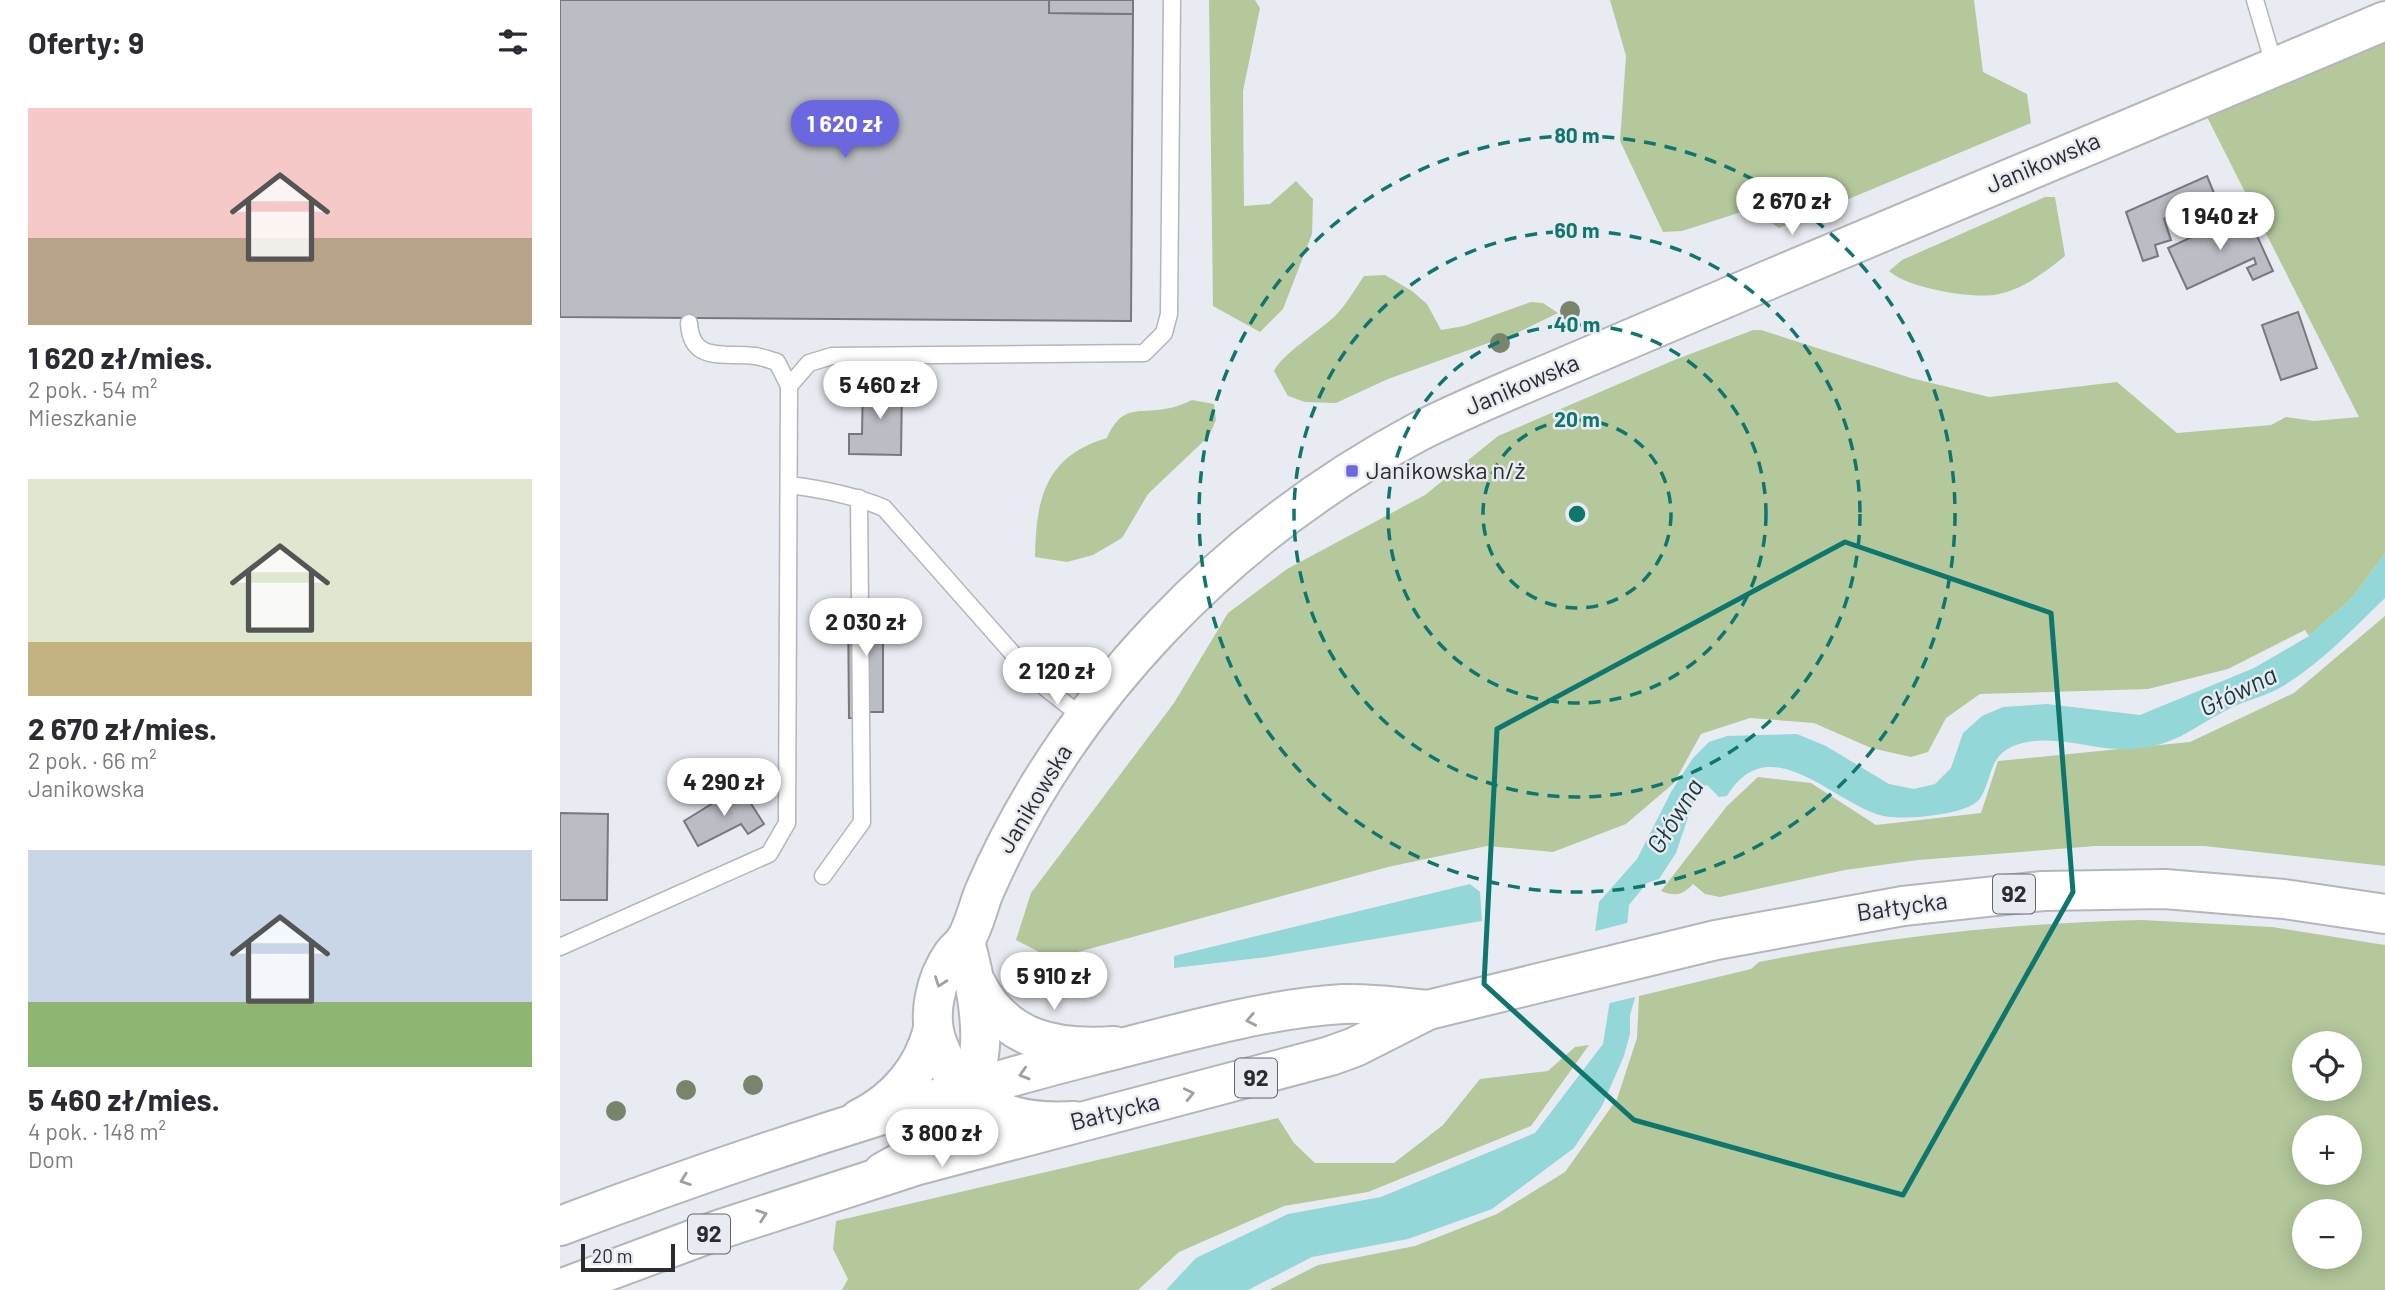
<!DOCTYPE html>
<html lang="pl">
<head>
<meta charset="utf-8">
<style>
	:root { --surface:#fff; --page:#f7f7f7; --text:#2b2b33; --muted:#7c7c81; --accent:#6a67e1 }
	body { margin:0; font-family:Barlow,sans-serif; background:var(--page); color:var(--text); height:100vh; display:flex; flex-direction:column; font-size:26px; white-space:nowrap }
	* { box-sizing:border-box; margin:0 }
	p { font-size:23px; color:var(--muted) }
	.icon { flex:none; width:38px; height:38px; fill:none; stroke:currentColor; stroke-width:2; stroke-linecap:round; stroke-linejoin:round }
	.map { position:relative; flex:1; overflow:hidden }
	.panel { display:flex; flex-direction:column; background:var(--surface); width:560px }
	.panel>* { flex:none }
	.buttons { position:absolute; left:1732px; top:1031px; display:grid; gap:14px }
	.buttons a { display:grid; place-items:center; width:70px; height:70px; border-radius:50%; background:var(--surface); box-shadow:0 4px 18px #0003; font-size:35px }
	.scale { position:absolute; left:21px; bottom:18px; width:94px; box-sizing:border-box; padding-left:7px; border:4px solid #2b2c2f; border-top:0; font-size:19px; line-height:24px; white-space:nowrap; color:#2b2c2f; -webkit-text-stroke:5px #e9ebf2; paint-order:stroke }
	.price { position:absolute; translate:-50% -60px; padding:0 16px; border-radius:24px; background:#fff; color:#222; font-size:23px; line-height:46px; filter:drop-shadow(0 2px 4px #0008) }
	.price::after { content:''; position:absolute; left:50%; top:42px; width:21px; height:16px; margin-left:-10px; background:inherit; clip-path:polygon(0 0,100% 0,50% 100%) }
	.price.current { background:var(--accent); color:#fff }
	ul { padding:0; list-style:none }
	li { display:grid; align-content:center; gap:14px; height:371px; padding:0 28px }
	li span { display:grid; place-items:center; height:217px; border-radius:0px; color:#555 }
	li>.icon { margin-inline-start:auto }
	span .icon { width:126px; height:126px; fill:#fffc; stroke-width:1 }
	li b { font-size:30px }
	h2 { display:flex; justify-content:space-between; align-items:center; height:84px; padding:0 28px; font-size:30px }
	main { display:flex; flex:1; min-height:0 }
	.map>svg:first-child { display:block }
	.green { fill:#b4c89c; fill-rule:evenodd }
	.water { fill:#94d7d8 }
	.pier { fill:#e9ebf2 }
	.building { fill:#bbbdc4; stroke:#77797f; stroke-width:2 }
	.lines { fill:none; stroke-linecap:round; stroke-linejoin:round }
	.lane-casing { stroke:#b4b6bc; stroke-width:19 }
	.secondary-casing { stroke:#b4b6bc; stroke-width:42 }
	.primary-casing { stroke:#b4b6bc; stroke-width:42 }
	.lane { stroke:#fff; stroke-width:16 }
	.secondary { stroke:#fff; stroke-width:38 }
	.primary { stroke:#fff; stroke-width:38 }
	.tree { fill:#79846d }
	.oneway { stroke:#a0a0a1 }
	.marked { fill:none; stroke:#0f766e; stroke-width:5; stroke-linejoin:round }
	.ring { fill:none; stroke:#0f766e; stroke-width:3.5; stroke-dasharray:12 9 }
	.poi-dot { fill:#6a67e1; stroke:#e9ebf2; stroke-width:2.5 }
	.labels { text-anchor:middle; stroke-width:5; stroke-linejoin:round; paint-order:stroke }
	.shield { fill:#e9ebf2; stroke:#64656a; stroke-width:2 }
	.shield-label { font-size:23px; font-weight:bold; fill:#2b2c2f }
	.street-label { font-size:24px; fill:#2b2c2f; stroke:#e9ebf2 }
	.poi-label { font-size:24px; fill:#2b2c2f; stroke:#e9ebf2; text-anchor:start }
	.water-label { font-size:26px; font-style:italic; fill:#18393a; stroke:#e9ebf2 }
	.centre { fill:#0f766e; stroke:#e9ebf2; stroke-width:3.5 }
	.ring-label { font-size:21px; text-anchor:middle; font-weight:bold; fill:#0f766e; stroke:#e9ebf2; stroke-width:5; stroke-linejoin:round; paint-order:stroke }
</style>
</head>
<body>
<main>
<section class="panel">
<h2>Oferty: 9<svg class="icon" aria-label="filters" viewBox="0 0 24 24"><path d="M4 7h16M4 17h16"/><circle cx="9" cy="7" r="2"/><circle cx="15" cy="17" r="2"/></svg></h2>
<ul>
<li><span style="background:linear-gradient(#f6c9c9 60%,#b9a48a 0)"><svg class="icon" aria-label="home" viewBox="0 0 24 24"><path d="M3 11l9-7 9 7M6 9v11h12V9"/></svg></span><div><b>1 620 zł/mies.</b><p>2 pok. · 54 m²</p><p>Mieszkanie</p></div></li>
<li><span style="background:linear-gradient(#dfe7d0 75%,#c2b280 0)"><svg class="icon" aria-label="home" viewBox="0 0 24 24"><path d="M3 11l9-7 9 7M6 9v11h12V9"/></svg></span><div><b>2 670 zł/mies.</b><p>2 pok. · 66 m²</p><p>Janikowska</p></div></li>
<li><span style="background:linear-gradient(#c9d6e8 70%,#8fb573 0)"><svg class="icon" aria-label="home" viewBox="0 0 24 24"><path d="M3 11l9-7 9 7M6 9v11h12V9"/></svg></span><div><b>5 460 zł/mies.</b><p>4 pok. · 148 m²</p><p>Dom</p></div></li>
</ul>
</section>
<div class="map">
<svg width="1825" height="1290" viewBox="0 0 1825 1290">
	<rect width="100%" height="100%" fill="#e9ebf2"/>
	<g class="green">
		<path d="M649,0H695L700,8L683,91L684,206L710,204L736,181L753,199L752,234L723,309L700,332L653,306Z"/>
		<path d="M1050,0H1414L1423,72L1467,94L1471,123L1219,228L1191,209L1122,231L1103,232L1060,141L1066,56Z"/>
		<path d="M1825,38V554L1792,598L1749,636L1745,630L1668,669L1588,689L1420,694L1386,718L1368,752L1351,757L1311,748L1254,723L1190,718L1141,734L1114,783L1066,824L993,852L927,846L828,867L518,952L481,953L456,940L471,893L614,703L668,613L727,569L865,495L938,436L1112,361L1193,330H1201L1351,378L1429,397L1557,382L1617,433L1711,425L1726,417L1754,421L1799,417L1646,115Z"/>
		<path d="M1485,197H1495L1505,256C1485,272 1465,288 1439,294C1415,300 1347,288 1329,271L1342,260Z"/>
		<path d="M825,275L852,291L867,304L881,330L904,326L971,302L983,303L998,313L959,332L828,379L776,403L745,402L728,396L714,371C721,355 759,331 775,316C786,305 795,289 804,276Z"/>
		<path d="M632,400L654,404L656,420L649,436L588,494L562,538L533,555L507,562L475,557C476,499 485,456 547,438C563,402 579,415 610,408C617,407 625,403 632,400Z"/>
		<path d="M1825,616V866L1644,846H1536L1358,860L1285,870L1160,897L1145,894L1133,884C1123,895 1115,897 1101,891L1167,806L1198,777L1251,783L1316,825L1421,813L1438,761L1630,742L1734,693Z"/>
		<path d="M1582,920L1712,927L1825,945V1290H709L758,1265L855,1246L937,1214L1005,1172L1057,1099L1077,1038L1079,996L1191,969L1199,962C1326,937 1452,923 1582,920ZM1745,1043H1790V1088H1745ZM1745,1127H1790V1172H1745ZM1745,1211H1790V1256H1745Z"/>
		<path d="M1029,1045L971,1126L808,1192L724,1206L619,1252L578,1290H282L288,1279L273,1249L276,1221L718,1118L734,1143L755,1163H834L883,1125L920,1079L988,1071L1015,1047Z"/>
	</g>
	<g class="water">
		<path d="M1825,554V598C1794,628 1762,662 1725,685C1706,697 1685,700 1667,710C1628,730 1616,746 1570,749C1534,751 1494,733 1459,744C1428,754 1434,774 1421,797C1411,815 1350,819 1330,817C1280,812 1212,722 1167,796L1159,797L1147,785L1138,788L1116,853L1099,879L1087,883L1069,905L1067,926L1076,994L1070,1015V1034L1064,1056L1042,1106L1014,1148L932,1209L848,1239L752,1257L688,1290H606L636,1258L728,1214L821,1197L975,1133L1043,1044L1050,1000L1035,933L1039,902L1077,859L1111,792L1133,758L1149,742L1167,736L1237,734L1266,746L1329,784L1354,789L1375,784L1391,768L1403,733L1422,716L1443,707L1487,704L1580,715L1694,668L1749,636L1792,598Z"/>
		<path d="M910,884L920,892L922,921L707,957L614,968V956Z"/>
	</g>
	<path class="pier" d="M1071,922L1079,996L1046,1004L1032,932Z"/>
	<g class="building">
		<path d="M0,0H489V13L573,14L571,321L0,317Z"/>
		<path d="M489,0H573V14L489,13Z"/>
		<path d="M1647,176L1654,193L1613,211L1615,214L1604,219L1611,240L1595,245L1598,256L1583,261L1566,212Z"/>
		<path d="M1686,212L1713,271L1693,280L1687,268L1696,264L1694,258L1627,289L1608,248Z"/>
		<path d="M1738,312L1757,368L1721,380L1702,325Z"/>
		<path d="M303,383L342,384L341,455L289,454V434H302Z"/>
		<path d="M323,603V712H297V718H289L288,604Z"/>
		<path d="M183,791L204,824L188,834L181,824L138,846L124,821L166,795L169,799Z"/>
		<path d="M0,813L48,814L47,900H0Z"/>
	</g>
	<g class="lines">
		<g class="lane-casing">
			<g id="lane">
				<path d="M1695,0L1715,68"/>
				<path d="M129,323C131,364 165,352 195,356C202,357 210,360 217,362L229,386"/>
				<path d="M229,485C263,489 293,495 324,508L477,681L525,719"/>
				<path d="M263,876L302,822L299,498"/>
				<path d="M0,947L209,854L227,823L229,386L249,363L272,356L584,353L604,333L609,314L612,0"/>
			</g>
		</g>
		<g class="secondary-casing">
			<g id="secondary">
				<path d="M416,983C444,1040 495,1050 554,1046"/>
				<path d="M299,1119C336,1101 363,1069 373,1029"/>
				<path d="M514,1121C449,1125 400,1106 377,1042C367,1014 376,978 393,954C397,949 403,945 406,939C414,926 418,907 424,892C509,696 670,532 858,432C903,409 950,390 997,370C1069,339 1141,308 1213,278C1417,191 1622,108 1825,21"/>
				<path d="M323,1172C365,1151 409,1108 418,1060C425,1029 414,973 405,942"/>
			</g>
		</g>
		<g class="primary-casing">
			<g id="primary">
				<path d="M0,1226C175,1160 353,1101 534,1055C610,1036 706,1008 783,1004C811,1003 840,1007 868,1010"/>
				<path d="M0,1289L161,1229L355,1166L770,1056L795,1047L868,1010L1156,940L1343,906L1483,891L1605,889L1724,899L1825,914"/>
			</g>
		</g>
		<use href="#lane" class="lane"/>
		<use href="#secondary" class="secondary"/>
		<use href="#primary" class="primary"/>
	</g>
	<g class="tree">
		<circle cx="1010" cy="311" r="10"/>
		<circle cx="940" cy="343" r="10"/>
		<circle cx="193" cy="1085" r="10"/>
		<circle cx="126" cy="1090" r="10"/>
		<circle cx="56" cy="1111" r="10"/>
	</g>
	<defs><path id="oneway-chevron" d="M-2-3.5L2.5 0L-2 3.5" fill="none" stroke-width="1.6" stroke-linecap="round" stroke-linejoin="round" transform="scale(1.75)"/></defs>
	<g class="oneway">
		<use href="#oneway-chevron" transform="translate(380 982) rotate(110)"/>
		<use href="#oneway-chevron" transform="translate(691 1020) rotate(169)"/>
		<use href="#oneway-chevron" transform="translate(464 1074) rotate(164)"/>
		<use href="#oneway-chevron" transform="translate(629 1094) rotate(-13)"/>
		<use href="#oneway-chevron" transform="translate(125 1180) rotate(161)"/>
		<use href="#oneway-chevron" transform="translate(202 1215) rotate(-19)"/>
	</g>
	<path class="marked" d="M1285,542L1491,613L1513,892L1343,1195L1074,1120L924,984L937,729Z"/>
	<g class="ring">
		<circle cx="1017" cy="514" r="94"/>
		<circle cx="1017" cy="514" r="189"/>
		<circle cx="1017" cy="514" r="283"/>
		<circle cx="1017" cy="514" r="378"/>
	</g>
	<rect class="poi-dot" x="785" y="464" width="14" height="14" rx="3.5"/>
	<g class="labels">
		<g class="shield">
			<rect x="1433" y="874.5" width="42" height="39" rx="5"/>
			<rect x="675" y="1058.5" width="42" height="39" rx="5"/>
			<rect x="128" y="1214.5" width="42" height="39" rx="5"/>
		</g>
		<g class="shield-label">
			<text x="1454" y="902">92</text>
			<text x="696" y="1086">92</text>
			<text x="149" y="1242">92</text>
		</g>
		<g class="street-label">
			<text transform="translate(1483 163) rotate(-23)" y="8">Janikowska</text>
			<text transform="translate(962 385) rotate(-23)" y="8">Janikowska</text>
			<text transform="translate(475 799) rotate(-59)" y="8">Janikowska</text>
			<text transform="translate(1342 907) rotate(-8)" y="8">Bałtycka</text>
			<text transform="translate(555 1112) rotate(-14)" y="8">Bałtycka</text>
		</g>
		<g class="poi-label">
			<text x="806" y="479">Janikowska n/ż</text>
		</g>
		<g class="water-label">
			<text transform="translate(1678 691) rotate(-26)" y="9">Główna</text>
			<text transform="translate(1115 816) rotate(-58)" y="9">Główna</text>
		</g>
	</g>
	<circle cx="1017" cy="514" r="10" class="centre"/>
	<g class="ring-label">
		<text x="1017" y="143">80 m</text>
		<text x="1017" y="238">60 m</text>
		<text x="1017" y="332">40 m</text>
		<text x="1017" y="427">20 m</text>
	</g>
</svg>
<div class="buttons">
<a><svg class="icon" aria-label="locate" viewBox="0 0 24 24"><circle cx="12" cy="12" r="6"/><path d="M12 2v4M12 18v4M2 12h4M18 12h4"/></svg></a>
<a>+</a>
<a>−</a>
</div>
<div class="scale">20 m</div>
<b class="price current" style="left:285px;top:160px">1 620 zł</b>
<b class="price" style="left:1232px;top:237px">2 670 zł</b>
<b class="price" style="left:1660px;top:252px">1 940 zł</b>
<b class="price" style="left:320px;top:421px">5 460 zł</b>
<b class="price" style="left:306px;top:658px">2 030 zł</b>
<b class="price" style="left:497px;top:707px">2 120 zł</b>
<b class="price" style="left:164px;top:818px">4 290 zł</b>
<b class="price" style="left:494px;top:1012px">5 910 zł</b>
<b class="price" style="left:382px;top:1169px">3 800 zł</b>
</div>
</main>
</body>
</html>
